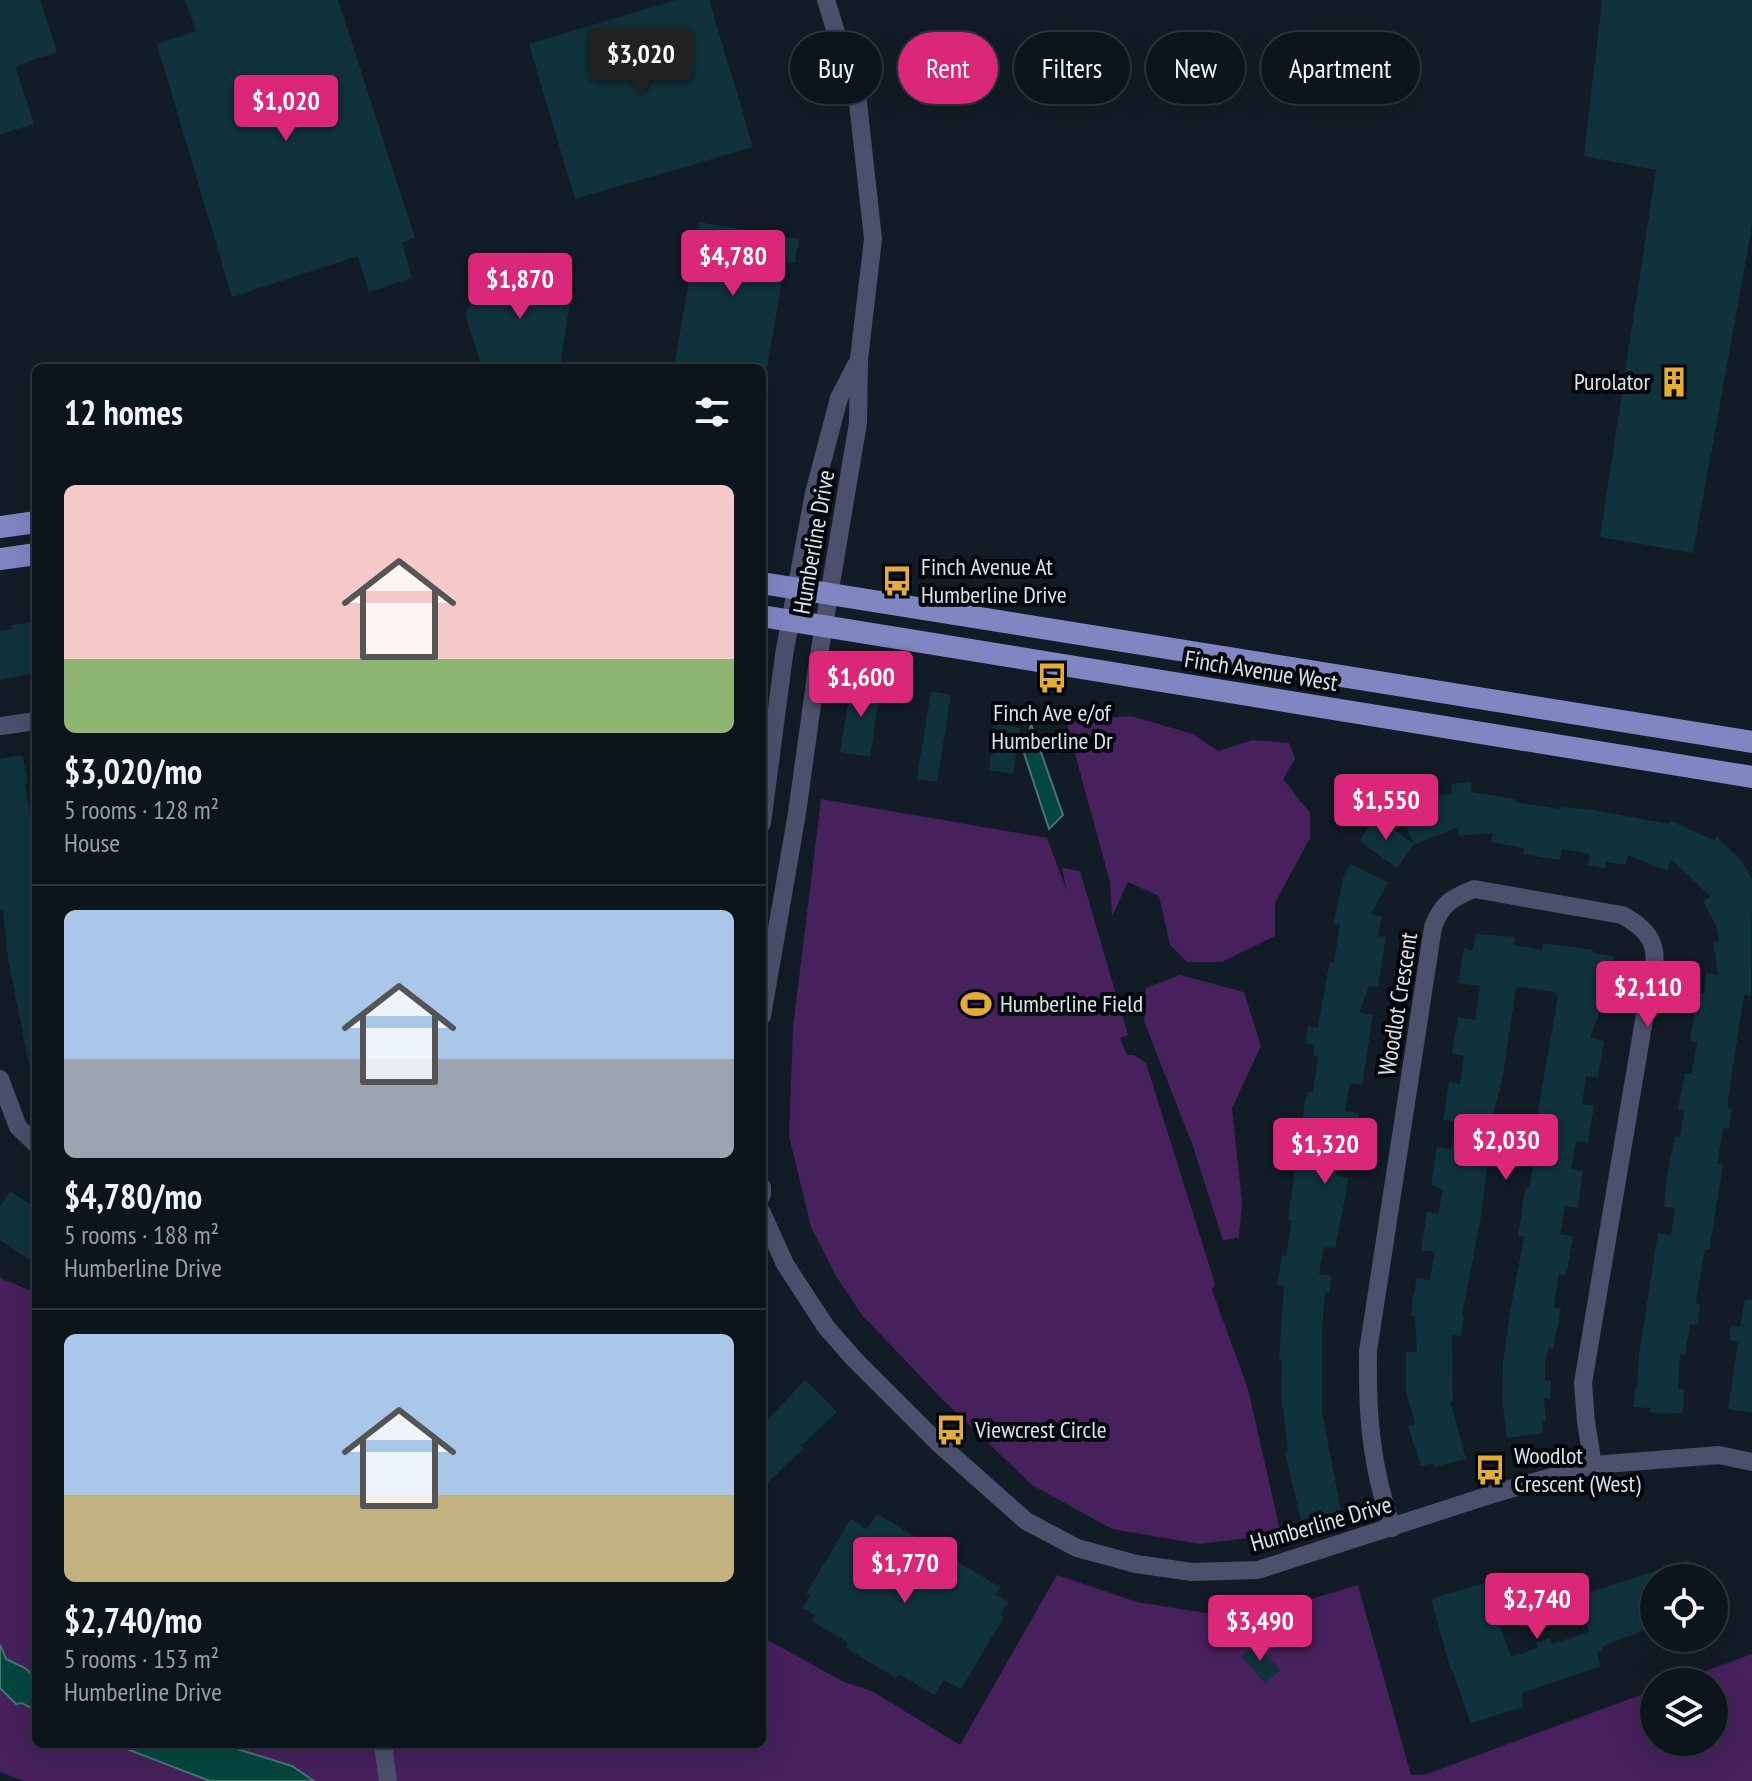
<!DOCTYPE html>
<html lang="en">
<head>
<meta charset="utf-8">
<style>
	:root { --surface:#0d151c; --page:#1b2229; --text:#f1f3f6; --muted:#9a9fa3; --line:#2d343b; --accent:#db2777 }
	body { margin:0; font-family:"PT Sans Narrow",sans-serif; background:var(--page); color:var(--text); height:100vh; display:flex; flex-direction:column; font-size:30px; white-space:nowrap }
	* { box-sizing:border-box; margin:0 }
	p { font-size:26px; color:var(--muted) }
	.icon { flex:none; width:44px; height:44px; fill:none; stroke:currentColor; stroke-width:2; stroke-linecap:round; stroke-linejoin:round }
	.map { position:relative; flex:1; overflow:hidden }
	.panel { position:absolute; left:32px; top:364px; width:734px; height:1384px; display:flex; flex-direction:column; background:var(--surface); border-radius:12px; box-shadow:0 8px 32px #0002,0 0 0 2px var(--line) }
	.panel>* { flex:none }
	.top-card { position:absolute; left:790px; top:32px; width:760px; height:72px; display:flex; gap:16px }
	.fabs { position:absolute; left:1640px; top:1564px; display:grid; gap:16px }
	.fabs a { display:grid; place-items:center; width:88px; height:88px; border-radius:50%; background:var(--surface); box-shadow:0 8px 32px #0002,0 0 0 2px var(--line); font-size:40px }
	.price { position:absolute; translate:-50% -68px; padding:0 18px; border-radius:8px; background:var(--accent); color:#fff; font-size:26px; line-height:52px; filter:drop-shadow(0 2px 4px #0008) }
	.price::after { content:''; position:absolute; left:50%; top:48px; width:24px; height:18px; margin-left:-12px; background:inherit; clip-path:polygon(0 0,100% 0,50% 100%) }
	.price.selected { background:#222; color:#fff }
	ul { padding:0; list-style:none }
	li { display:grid; align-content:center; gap:16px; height:424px; padding:0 32px }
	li+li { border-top:2px solid var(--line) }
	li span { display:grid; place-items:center; height:248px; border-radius:12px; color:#555 }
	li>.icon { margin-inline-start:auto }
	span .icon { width:144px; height:144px; fill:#fffc; stroke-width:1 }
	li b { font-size:34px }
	h2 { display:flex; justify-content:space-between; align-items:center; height:96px; padding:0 32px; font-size:34px }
	.chip { padding:0 28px; border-radius:36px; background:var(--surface); box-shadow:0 8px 32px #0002,0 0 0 2px var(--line); font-size:28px; line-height:72px }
	.chip.selected { background:var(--accent); color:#fff }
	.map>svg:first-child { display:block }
	.green { fill:#46215b }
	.water { fill:#03473e; stroke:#447671; stroke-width:2 }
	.building { fill:#10333b }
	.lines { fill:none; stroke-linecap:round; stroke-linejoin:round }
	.minor { stroke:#4d506d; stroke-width:18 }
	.major { stroke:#7f86c2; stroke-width:22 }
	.labels { text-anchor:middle; stroke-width:8; stroke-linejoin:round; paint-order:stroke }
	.poi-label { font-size:24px; fill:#dae2e9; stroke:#03060a; text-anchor:start }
	.street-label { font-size:24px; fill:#dae2e9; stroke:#03060a }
</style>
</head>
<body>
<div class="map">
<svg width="1752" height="1781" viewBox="0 0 1752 1781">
	<rect width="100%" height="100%" fill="#111c26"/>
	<g class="green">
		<path d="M1131,716L1193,734L1218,751L1253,740L1289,743L1295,759L1283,779L1310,813V838L1275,903V936L1222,962H1187L1170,945L1159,896L1128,882L1112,916L1110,882L1066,721Z"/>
		<path d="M821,799L1047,838L1067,891L1062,868L1080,871L1128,1035L1120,1038L1127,1055H1134L1146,1063L1215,1284L1212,1290L1248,1389L1281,1534L1200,1544L1112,1529L1032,1485L942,1399L862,1315L836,1276L811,1227L789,1136L793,1027Z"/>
		<path d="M1180,975L1244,992L1261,1046L1232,1108L1242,1203L1239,1237L1223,1241L1194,1149L1144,1021L1146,988Z"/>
		<path d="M0,1278L36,1293V1744H762V1637L844,1682L872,1691L960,1745L1057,1575L1137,1602L1205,1613L1298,1603L1358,1585L1411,1775L1427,1774L1654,1690V1742H1714V1682H1676L1752,1654V1781H24L0,1772Z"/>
	</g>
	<g class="water">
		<path d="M1031,724L1063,815L1049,829L1024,753Z"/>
		<path d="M0,1645L6,1659L25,1668L36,1678V1711L22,1703L16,1704L0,1688Z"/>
		<path d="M114,1744H221L292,1766L314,1781H210Z"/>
	</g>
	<g class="building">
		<path d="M0,0H40L57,52L15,66L34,124L0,134Z"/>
		<path d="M185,0H338L415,238L402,242L412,278L369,292L358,256L232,297L157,44L196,31Z"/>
		<path d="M676,0H709L753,147L575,199L529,44Z"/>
		<path d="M1602,0H1752V226L1693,553L1600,537L1656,170L1584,156Z"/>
		<path d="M699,222L799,239L795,263L785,262L767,368H674Z"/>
		<path d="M505,269L509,281L531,274L534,286L574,274L560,368H482L465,314L484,276Z"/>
		<path d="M32,622V626L36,625V673L0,680V631L12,629L11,625Z"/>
		<path d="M852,681L881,686L870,757L840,752Z"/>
		<path d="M931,691L951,695L937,782L917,779Z"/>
		<path d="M996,724L1020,728L1013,774L989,770Z"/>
		<path d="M13,756H23L28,783L25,784L36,845V1063L29,1064L8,959L3,910L0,911V759Z"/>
		<path d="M1471,782L1472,792L1515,799V802L1560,809L1561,807L1593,810L1669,824L1670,821L1714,840L1717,837L1742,861L1752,880L1751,996L1744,995L1728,1099V1109H1732L1729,1129L1723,1128L1717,1164L1723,1165L1709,1250L1705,1249L1697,1295L1696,1304L1700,1305L1697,1325L1690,1324L1685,1355L1680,1354L1678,1389H1684L1683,1413L1660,1414L1650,1412L1651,1408L1634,1407L1635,1388H1637L1639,1355L1658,1233L1671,1236L1675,1208L1664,1207L1667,1174L1675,1136L1680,1137L1684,1110L1678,1109L1685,1073H1692L1697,1042L1690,1041L1698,993L1704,994L1706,973L1718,975L1713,942L1719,941L1716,925L1703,901L1711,897L1672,860L1667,871L1628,855L1626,865L1606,862L1605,868L1588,865L1590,854L1562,849L1560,860L1523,854L1524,848L1491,842L1493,833L1459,836L1458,827L1414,845L1396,801L1424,789L1427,795L1452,794L1451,784Z"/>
		<path d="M1376,817L1414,844L1397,868L1359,841Z"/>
		<path d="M1350,864L1388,882L1371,914L1382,917L1378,936L1386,937L1378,987L1369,986L1359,1013L1373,1015L1362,1085L1350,1083L1345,1111L1359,1113L1356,1133L1353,1150L1341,1148L1336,1176L1348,1178L1345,1198L1335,1248L1324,1247L1319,1274L1332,1276L1329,1293L1325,1292L1322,1331V1412L1341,1511L1301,1520L1285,1452L1288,1451L1281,1394L1282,1360L1279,1359L1284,1286L1277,1285L1282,1255L1286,1256L1292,1221L1288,1220L1289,1211L1305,1100L1309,1092H1313L1318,1057L1314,1056V1045L1305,1043L1308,1026L1318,1028L1328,970L1330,962L1334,963L1340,924L1334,923L1343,878Z"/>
		<path d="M1476,934L1515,937L1514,945L1542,950L1543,943L1593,950V953L1614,956L1612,972L1621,974L1615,1008L1602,1006L1590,1038L1604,1041L1598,1078L1586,1076L1582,1104L1594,1106L1588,1143L1576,1141L1571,1169L1583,1171L1578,1208L1565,1206L1560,1234L1573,1236L1566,1275L1559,1274L1554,1307L1561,1308L1553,1349L1548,1348L1545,1364V1380L1551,1381L1550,1398H1544L1546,1421H1542L1543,1433L1507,1438L1502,1399L1503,1364L1509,1318L1524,1237L1518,1236L1525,1191L1530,1184L1536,1148L1533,1147L1539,1105L1558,996L1555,995V992L1520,987L1516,988L1503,1076L1495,1107L1481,1216L1462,1316H1464L1461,1336L1452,1335L1453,1401H1450L1466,1459L1434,1467L1433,1463L1421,1466L1408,1426L1415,1424L1406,1390V1352H1417L1415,1316H1411L1413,1298L1417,1278L1430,1280L1435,1252L1421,1250L1427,1212L1438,1214L1443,1190L1431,1185L1437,1147L1451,1149L1455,1122L1443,1120L1449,1082L1460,1084L1464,1056L1452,1054L1458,1017L1475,1020L1480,986L1458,983L1464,948L1473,950Z"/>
		<path d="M10,1191L36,1208V1264L0,1240V1206Z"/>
		<path d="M1745,1300H1752V1413L1728,1409L1738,1343L1729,1339L1731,1326L1740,1327Z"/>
		<path d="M805,1380L837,1412L801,1446L804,1448L762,1488V1426Z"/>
		<path d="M877,1514L1000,1587L995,1595L1008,1602L1000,1615L1004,1617L961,1689L944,1680L934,1695L899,1674L896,1678L846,1648L848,1643L812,1621L815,1615L802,1608L810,1596L806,1594L851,1519L867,1529Z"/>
		<path d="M1689,1560L1695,1578H1654V1626L1602,1647V1650L1596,1652L1601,1666L1522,1693L1523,1707L1471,1723L1452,1670L1451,1671L1431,1599L1485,1583L1511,1657L1538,1648L1536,1643L1550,1638L1552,1644L1589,1632L1578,1596Z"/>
		<path d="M1256,1643L1280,1670L1265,1683L1241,1656Z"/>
	</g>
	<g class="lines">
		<g class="minor">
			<path d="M0,726L36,721"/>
			<path d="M762,823L784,655L814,493L839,398L856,365"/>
			<path d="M762,1016L797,813L818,661L858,423L859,359L873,239L858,103L826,0"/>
			<path d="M0,1079L18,1127L36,1144"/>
			<path d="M762,1187V1195"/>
			<path d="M762,1213L785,1264L826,1327L855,1360L937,1442L1026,1521L1077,1548L1136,1564L1192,1572L1258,1570L1496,1493L1593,1465L1719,1455L1752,1462"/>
			<path d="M1392,1528C1371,1465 1367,1417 1368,1351L1433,927C1442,903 1452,898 1474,889L1622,915C1650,930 1661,947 1651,978L1583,1383L1586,1422L1593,1465"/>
			<path d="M383,1744L388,1781"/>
		</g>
		<g class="major">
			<path d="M0,527L36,522"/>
			<path d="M0,559L36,554"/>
			<path d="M762,583L1752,742"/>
			<path d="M762,616L1752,777"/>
		</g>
	</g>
	<defs>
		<g id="building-bare" transform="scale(2.4)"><path d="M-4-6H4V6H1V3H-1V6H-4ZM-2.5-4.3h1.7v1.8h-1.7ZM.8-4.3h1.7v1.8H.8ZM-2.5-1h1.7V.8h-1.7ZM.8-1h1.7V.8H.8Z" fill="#e5ad35" stroke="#03060a" stroke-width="2.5" paint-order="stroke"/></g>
		<g id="bus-bare" transform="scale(2.4)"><path d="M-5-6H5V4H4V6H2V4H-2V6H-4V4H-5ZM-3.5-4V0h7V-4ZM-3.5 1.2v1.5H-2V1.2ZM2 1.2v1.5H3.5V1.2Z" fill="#e5ad35" stroke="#03060a" stroke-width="2.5" paint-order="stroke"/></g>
		<g id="stadium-bare" transform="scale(2.4)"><path d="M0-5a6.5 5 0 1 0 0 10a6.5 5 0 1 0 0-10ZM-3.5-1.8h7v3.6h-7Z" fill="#e5ad35" stroke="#03060a" stroke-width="2.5" paint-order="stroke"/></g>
	</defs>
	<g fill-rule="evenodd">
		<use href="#building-bare" x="1674" y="382"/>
		<use href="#bus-bare" x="897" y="581"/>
		<use href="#bus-bare" x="1052" y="678"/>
		<use href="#stadium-bare" x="976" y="1004"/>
		<use href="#bus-bare" x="951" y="1430"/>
		<use href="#bus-bare" x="1490" y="1470"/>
	</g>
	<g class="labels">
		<g class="poi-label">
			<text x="1650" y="390" text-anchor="end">Purolator</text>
			<text x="921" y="575">Finch Avenue At<tspan x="921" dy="28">Humberline Drive</tspan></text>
			<text x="1052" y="721" text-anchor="middle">Finch Ave e/of<tspan x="1052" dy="28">Humberline Dr</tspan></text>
			<text x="1000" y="1012">Humberline Field</text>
			<text x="975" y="1438">Viewcrest Circle</text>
			<text x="1514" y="1464">Woodlot<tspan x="1514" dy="28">Crescent (West)</tspan></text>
		</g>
		<g class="street-label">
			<text transform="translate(814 542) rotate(-80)" y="8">Humberline Drive</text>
			<text transform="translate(1261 671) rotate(9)" y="8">Finch Avenue West</text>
			<text transform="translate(1398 1004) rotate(-81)" y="8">Woodlot Crescent</text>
			<text transform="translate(1321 1524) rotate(-16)" y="8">Humberline Drive</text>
		</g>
	</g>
</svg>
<div class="fabs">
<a><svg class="icon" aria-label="locate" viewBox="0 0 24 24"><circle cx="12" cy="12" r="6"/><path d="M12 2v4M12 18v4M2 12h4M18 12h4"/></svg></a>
<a><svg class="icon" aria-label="layers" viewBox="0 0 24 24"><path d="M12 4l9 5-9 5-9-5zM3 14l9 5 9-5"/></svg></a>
</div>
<b class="price selected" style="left:641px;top:96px">$3,020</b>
<b class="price" style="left:286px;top:143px">$1,020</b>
<b class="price" style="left:733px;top:298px">$4,780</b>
<b class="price" style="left:520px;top:321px">$1,870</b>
<b class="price" style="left:861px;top:719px">$1,600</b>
<b class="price" style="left:1386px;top:842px">$1,550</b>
<b class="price" style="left:1648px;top:1029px">$2,110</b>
<b class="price" style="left:1506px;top:1182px">$2,030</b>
<b class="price" style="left:1325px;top:1186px">$1,320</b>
<b class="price" style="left:905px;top:1605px">$1,770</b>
<b class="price" style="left:1537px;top:1641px">$2,740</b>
<b class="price" style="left:1260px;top:1663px">$3,490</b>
<div class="top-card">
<a class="chip">Buy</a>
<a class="chip selected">Rent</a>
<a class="chip">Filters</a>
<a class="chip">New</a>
<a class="chip">Apartment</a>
</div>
<section class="panel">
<h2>12 homes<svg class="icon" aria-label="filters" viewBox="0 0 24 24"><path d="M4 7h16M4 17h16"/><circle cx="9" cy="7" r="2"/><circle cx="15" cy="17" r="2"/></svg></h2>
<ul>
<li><span style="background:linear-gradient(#f6c9c9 70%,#8fb573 0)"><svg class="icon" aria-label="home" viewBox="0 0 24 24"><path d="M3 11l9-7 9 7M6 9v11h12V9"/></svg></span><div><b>$3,020/mo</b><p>5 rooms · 128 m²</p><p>House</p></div></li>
<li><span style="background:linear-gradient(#a9c7e8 60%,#9aa5b1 0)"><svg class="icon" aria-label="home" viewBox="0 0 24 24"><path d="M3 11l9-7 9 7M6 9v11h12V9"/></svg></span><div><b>$4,780/mo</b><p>5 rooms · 188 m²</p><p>Humberline Drive</p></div></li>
<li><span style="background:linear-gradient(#a9c7e8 65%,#c2b280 0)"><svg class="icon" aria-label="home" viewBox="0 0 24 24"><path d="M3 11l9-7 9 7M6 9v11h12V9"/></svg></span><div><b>$2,740/mo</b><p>5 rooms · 153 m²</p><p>Humberline Drive</p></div></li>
</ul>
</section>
</div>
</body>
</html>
